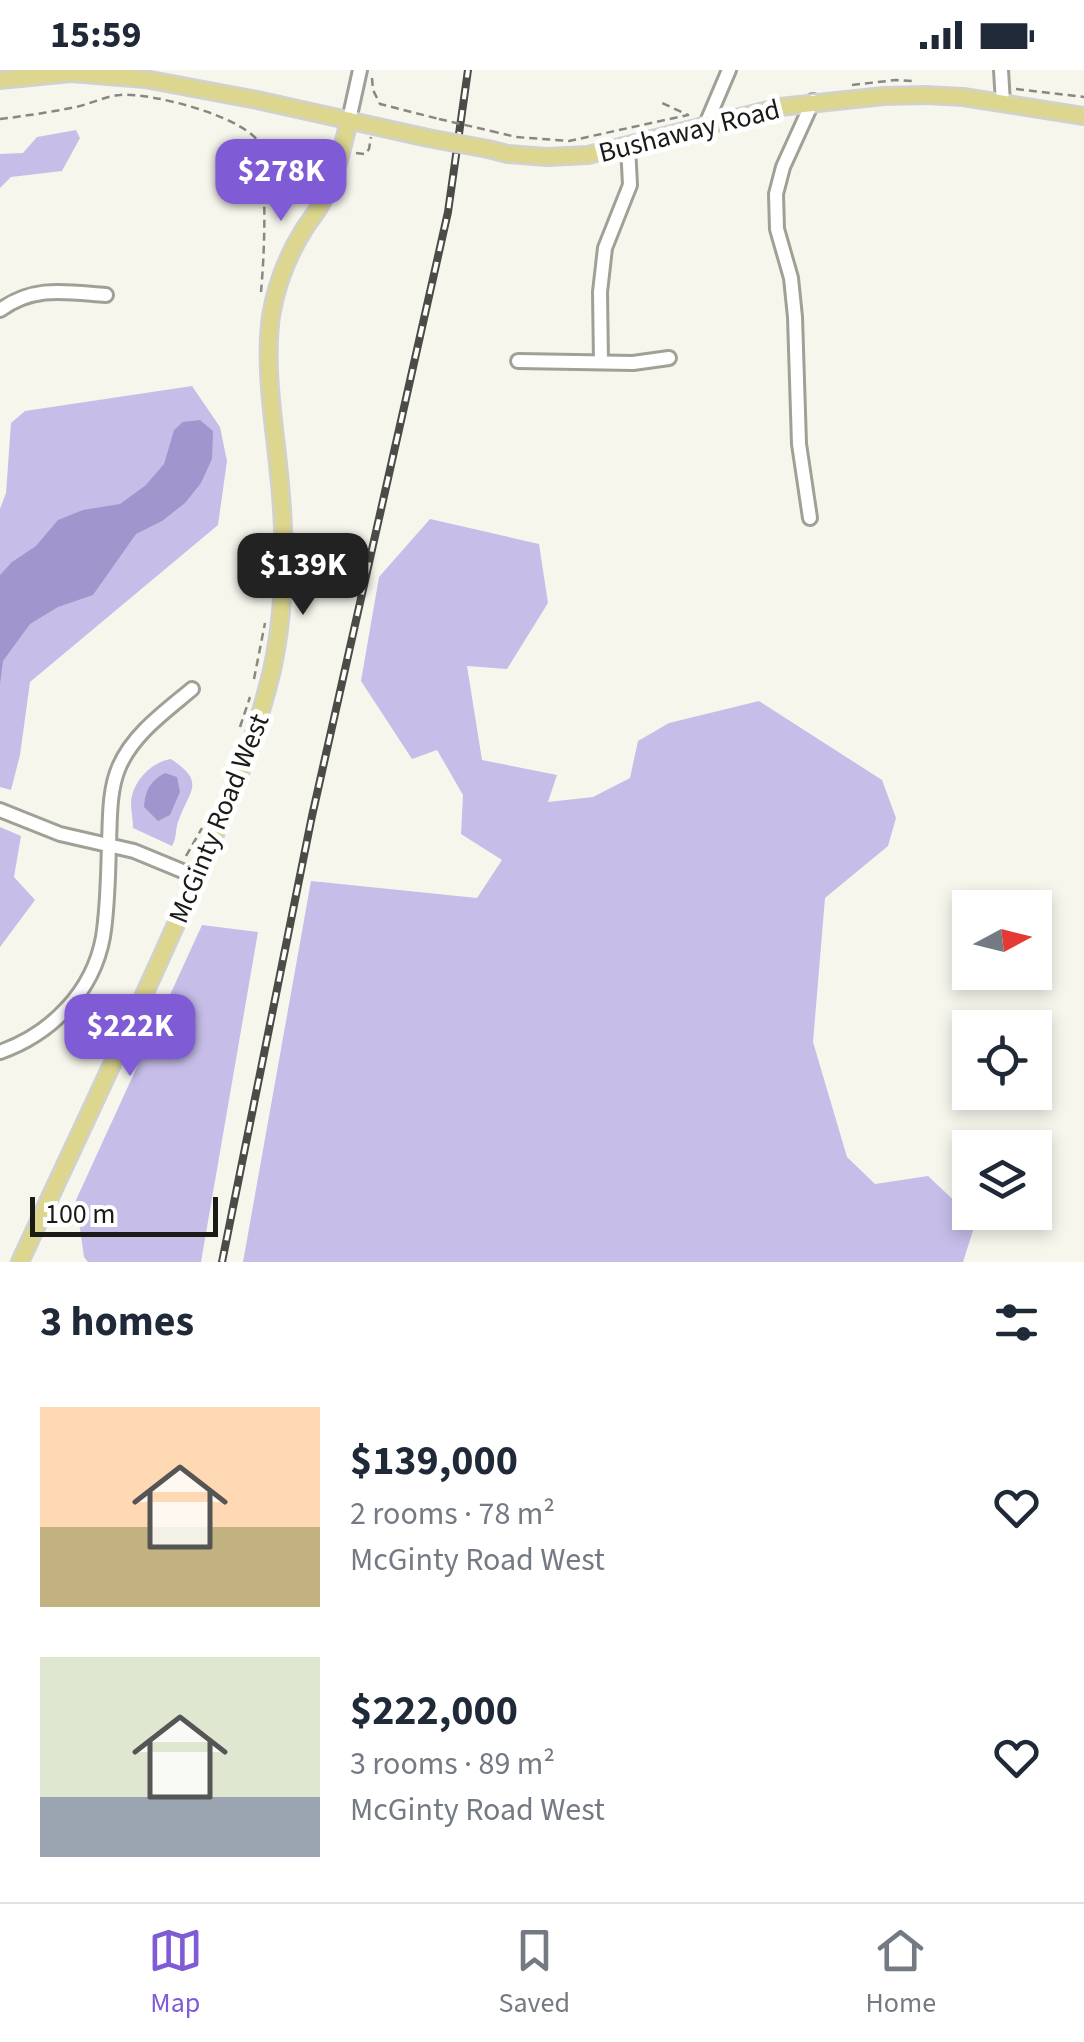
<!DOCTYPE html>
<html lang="en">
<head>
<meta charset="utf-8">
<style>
	:root { --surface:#fff; --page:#f2f2f3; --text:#1f2937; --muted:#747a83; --line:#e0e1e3; --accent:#7f5bd6 }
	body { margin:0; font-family:"Source Sans 3",sans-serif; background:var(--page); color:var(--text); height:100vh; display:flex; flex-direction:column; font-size:38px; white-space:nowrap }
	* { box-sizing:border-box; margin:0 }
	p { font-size:32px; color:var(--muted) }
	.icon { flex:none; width:55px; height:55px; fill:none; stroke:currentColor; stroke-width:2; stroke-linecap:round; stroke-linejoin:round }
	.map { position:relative; height:1192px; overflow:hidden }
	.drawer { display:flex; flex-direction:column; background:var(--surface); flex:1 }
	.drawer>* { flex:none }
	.needle { width:65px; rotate:83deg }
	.buttons { position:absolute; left:952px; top:820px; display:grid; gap:20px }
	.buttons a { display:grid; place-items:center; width:100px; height:100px; border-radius:0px; background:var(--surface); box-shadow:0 5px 15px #0003; font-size:50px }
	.scale { position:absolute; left:30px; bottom:25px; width:188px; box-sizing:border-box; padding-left:10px; border:5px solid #1a1a17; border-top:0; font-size:28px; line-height:35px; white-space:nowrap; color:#1a1a17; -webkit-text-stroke:8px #fff; paint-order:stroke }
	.price { position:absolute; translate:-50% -85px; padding:0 22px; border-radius:20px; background:var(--accent); color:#fff; font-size:32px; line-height:65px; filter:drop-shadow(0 2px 5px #0008) }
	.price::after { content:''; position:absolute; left:50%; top:60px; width:30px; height:22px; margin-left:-15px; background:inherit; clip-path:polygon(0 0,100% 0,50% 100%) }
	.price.current { background:#222; color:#fff }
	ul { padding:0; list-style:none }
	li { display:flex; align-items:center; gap:30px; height:250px; padding:0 40px }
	li span { display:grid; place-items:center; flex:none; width:280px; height:200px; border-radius:0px; color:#555 }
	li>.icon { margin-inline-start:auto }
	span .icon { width:120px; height:120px; fill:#fffc; stroke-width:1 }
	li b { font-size:42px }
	h2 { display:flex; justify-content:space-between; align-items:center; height:120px; padding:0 40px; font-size:42px }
	.status { display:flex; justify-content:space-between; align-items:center; height:70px; padding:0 50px; background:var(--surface); direction:ltr }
	.status svg { height:28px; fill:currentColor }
	.menu { display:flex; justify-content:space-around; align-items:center; height:140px; border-top:2px solid var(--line); background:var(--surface); font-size:28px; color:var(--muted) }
	.menu a { display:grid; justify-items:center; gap:5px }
	.menu .current { color:var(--accent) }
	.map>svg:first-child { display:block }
	.green { fill:#c6bee9 }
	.water { fill:#a195ce }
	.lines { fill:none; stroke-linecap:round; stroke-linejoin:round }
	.minor-casing { stroke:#a0a097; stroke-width:18 }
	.major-casing { stroke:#d1d1d1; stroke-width:20 }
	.path { stroke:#888882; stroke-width:2.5; stroke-dasharray:8 5; stroke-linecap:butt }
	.minor { stroke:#fff; stroke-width:12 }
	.major { stroke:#dcd68e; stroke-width:15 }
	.rail-casing { stroke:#4c4c47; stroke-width:8 }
	.rail { stroke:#fff; stroke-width:4; stroke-dasharray:11; stroke-linecap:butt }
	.major-bridge-casing { stroke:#d1d1d1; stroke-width:20; stroke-linecap:butt }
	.path-bridge { stroke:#888882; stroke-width:2.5; stroke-dasharray:8 5; stroke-linecap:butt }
	.major-bridge { stroke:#dcd68e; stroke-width:15 }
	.labels { text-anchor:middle; stroke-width:10; stroke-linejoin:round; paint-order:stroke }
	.street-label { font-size:28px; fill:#1a1a17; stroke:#fff }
</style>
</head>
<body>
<div class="status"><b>15:59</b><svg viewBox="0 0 49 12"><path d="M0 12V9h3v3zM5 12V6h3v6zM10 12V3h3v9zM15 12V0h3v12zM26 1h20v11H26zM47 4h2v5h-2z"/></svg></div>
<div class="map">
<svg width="1084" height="1192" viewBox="0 0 1084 1192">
	<rect width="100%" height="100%" fill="#f7f6ed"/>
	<g class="green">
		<path d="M76,60L80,68L62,101L11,107L0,118V84L23,83L37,67Z"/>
		<path d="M192,316L220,357L227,391L218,455L30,612L20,685L11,720L0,717V439L6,423L11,353L25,341Z"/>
		<path d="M430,449L539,474L548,533L507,599L467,596L482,690L557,705L548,732L593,727L630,708L638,671L669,653L759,631L882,710L896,748L888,776L825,828L813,972L847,1087L875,1114L928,1106L976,1151L963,1192H243L311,811L477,828L502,790L461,764L463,725L437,680L412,689L361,611L379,507Z"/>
		<path d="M171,689C207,713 189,720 178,752C175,762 177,767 172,776L133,758C133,750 131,741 131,733C132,712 151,692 171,689Z"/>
		<path d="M0,757L21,766L14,807L35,830L0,877Z"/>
		<path d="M202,855L258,862L201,1192H88L84,1187L76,1130Z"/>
	</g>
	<g class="water">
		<path d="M200,350L213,361L212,389L201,413L185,433L162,451L136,464L93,525L58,537L30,554L3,591L0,614V505L12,492L36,476L58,450L83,440L120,434L146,415L164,394L174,360L183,352Z"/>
		<path d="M165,703L177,707L180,722L170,745L158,751L144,737C145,721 150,711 165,703Z"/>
	</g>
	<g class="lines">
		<g class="minor-casing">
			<g id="minor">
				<path d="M1001,0L1003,33"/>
				<path d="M349,50L360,0"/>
				<path d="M706,54L729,0"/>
				<path d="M0,240C35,215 66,222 106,225"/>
				<path d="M518,291L633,293L669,288"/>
				<path d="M601,292L600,222L605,178L630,115L628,76"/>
				<path d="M810,448L799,374L795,247L791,208L777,159L776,124L783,97L813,31"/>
				<path d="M0,740L60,764L134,781L197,807"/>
				<path d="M0,982C51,964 93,922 103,867C108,836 108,804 109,774C110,749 109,720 119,697C133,664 166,641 192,619"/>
			</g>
		</g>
		<g class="major-casing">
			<g id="major">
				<path d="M0,10L71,3L145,9L257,30L428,68"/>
				<path d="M488,79L508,84L547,87L588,85L780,37L884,26L926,25L963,27L1084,46"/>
				<path d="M20,1192C75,1073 132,954 185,834C218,758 253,681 272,600C286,536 286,469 279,404C274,352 264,298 271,246C276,216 287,187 303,161C309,151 318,141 323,130C336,105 343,77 349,50"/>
			</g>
		</g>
		<g class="path">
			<path d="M372,8L373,20L380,34L439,49"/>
			<path d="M852,15L896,10L913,11"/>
			<path d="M1016,19L1084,27"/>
			<path d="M0,49C25,46 51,42 76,37C90,34 106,26 120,25C150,22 249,47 261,76C266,89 264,108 264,122C265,155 264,188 261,222"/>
			<path d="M491,61L516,67L569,71L688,45L658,31"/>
			<path d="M262,76L293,73L329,78"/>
			<path d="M356,83L365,84L369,79L371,67"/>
			<path d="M254,609L265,553"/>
			<path d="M240,657L250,627"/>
			<path d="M186,786L202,758"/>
		</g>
		<use href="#minor" class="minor"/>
		<use href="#major" class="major"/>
		<g class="rail-casing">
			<path id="rail" d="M222,1192L312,746L448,142L468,0"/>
		</g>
		<use href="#rail" class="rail"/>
		<g class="major-bridge-casing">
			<path id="major-bridge" d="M428,68L488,79"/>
		</g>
		<path class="path-bridge" d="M439,49L491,61"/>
		<use href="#major-bridge" class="major-bridge"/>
	</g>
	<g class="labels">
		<g class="street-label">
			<text transform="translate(689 60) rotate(-14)" y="10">Bushaway Road</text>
			<text transform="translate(218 748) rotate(-68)" y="10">McGinty Road West</text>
		</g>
	</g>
</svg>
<div class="buttons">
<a><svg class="needle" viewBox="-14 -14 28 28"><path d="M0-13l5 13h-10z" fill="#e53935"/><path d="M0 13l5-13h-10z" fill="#747a83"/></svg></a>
<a><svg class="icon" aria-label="locate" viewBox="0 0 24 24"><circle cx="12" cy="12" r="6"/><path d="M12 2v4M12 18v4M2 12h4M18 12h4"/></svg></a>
<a><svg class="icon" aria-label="layers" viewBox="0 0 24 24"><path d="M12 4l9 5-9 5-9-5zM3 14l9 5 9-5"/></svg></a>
</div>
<div class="scale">100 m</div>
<b class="price" style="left:281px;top:154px">$278K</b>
<b class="price current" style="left:303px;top:548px">$139K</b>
<b class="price" style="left:130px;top:1009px">$222K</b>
</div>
<section class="drawer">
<h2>3 homes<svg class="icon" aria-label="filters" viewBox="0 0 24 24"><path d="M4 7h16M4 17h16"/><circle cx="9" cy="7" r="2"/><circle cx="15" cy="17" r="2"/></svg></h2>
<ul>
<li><span style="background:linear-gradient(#ffd9b3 60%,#c2b280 0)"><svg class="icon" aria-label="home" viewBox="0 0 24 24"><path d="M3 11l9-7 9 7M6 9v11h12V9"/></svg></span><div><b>$139,000</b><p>2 rooms · 78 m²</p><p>McGinty Road West</p></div><svg class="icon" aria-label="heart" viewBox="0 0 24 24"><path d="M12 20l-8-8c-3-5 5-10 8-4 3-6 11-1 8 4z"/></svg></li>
<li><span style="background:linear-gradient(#dfe7d0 70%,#9aa5b1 0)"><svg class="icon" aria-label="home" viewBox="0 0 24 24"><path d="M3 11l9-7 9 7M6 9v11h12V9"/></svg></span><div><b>$222,000</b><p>3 rooms · 89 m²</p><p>McGinty Road West</p></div><svg class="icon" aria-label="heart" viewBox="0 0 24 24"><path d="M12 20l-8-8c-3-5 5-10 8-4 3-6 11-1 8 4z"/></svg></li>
</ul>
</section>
<nav class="menu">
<a class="current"><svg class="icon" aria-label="map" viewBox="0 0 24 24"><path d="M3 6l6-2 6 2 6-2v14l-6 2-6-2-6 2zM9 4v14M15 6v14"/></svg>Map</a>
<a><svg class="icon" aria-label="saved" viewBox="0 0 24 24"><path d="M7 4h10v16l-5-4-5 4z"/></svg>Saved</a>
<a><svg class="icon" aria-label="home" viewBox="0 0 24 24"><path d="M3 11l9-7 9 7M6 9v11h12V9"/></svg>Home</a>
</nav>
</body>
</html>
